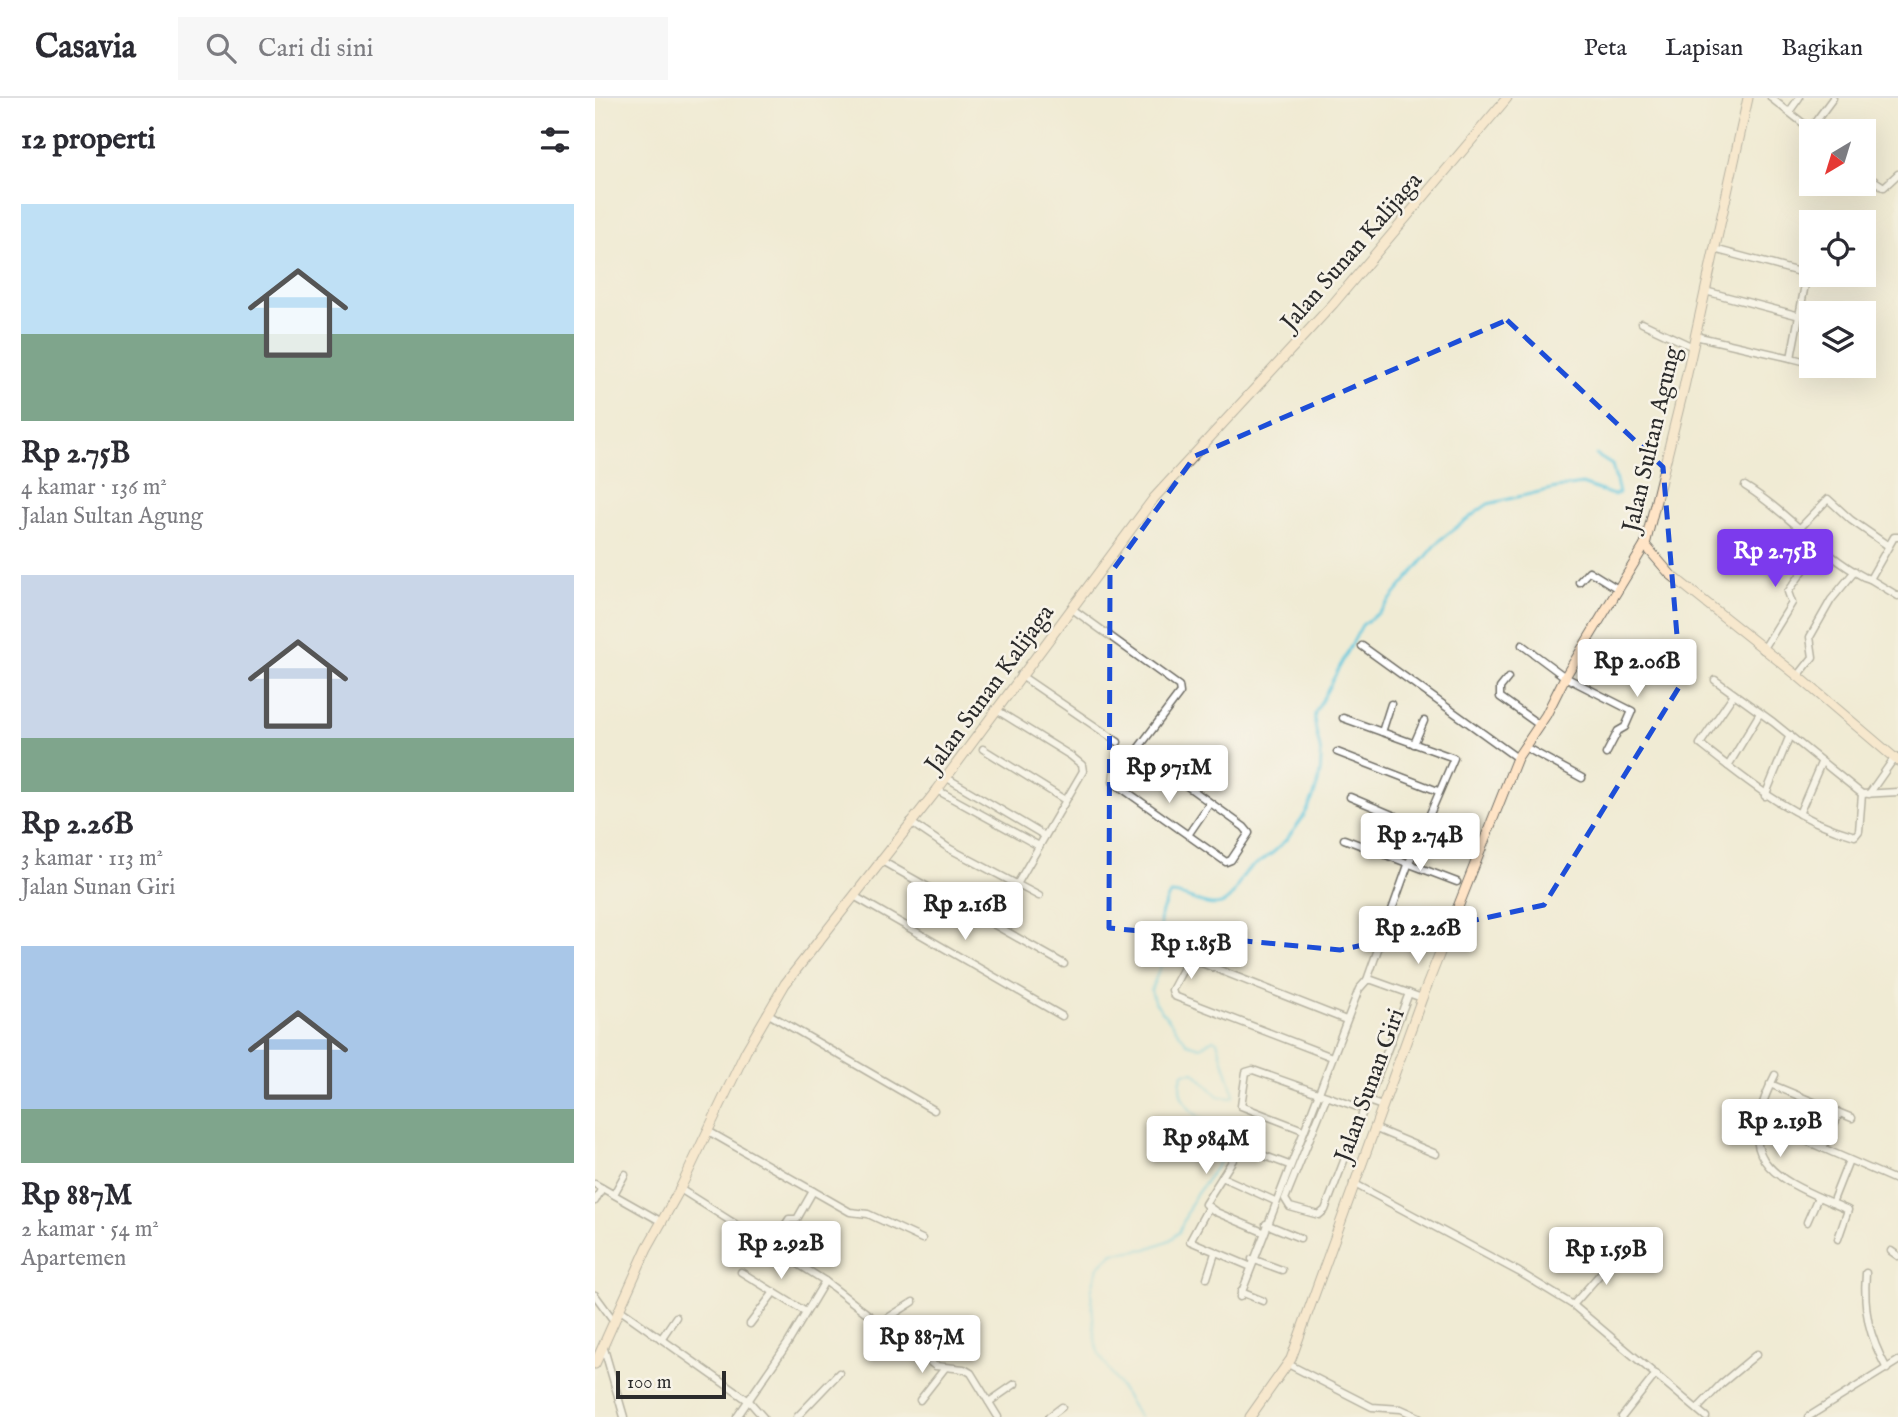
<!DOCTYPE html>
<html lang="id">
<head>
<meta charset="utf-8">
<style>
	:root { --surface:#fff; --page:#f7f7f7; --text:#2b2b33; --muted:#7c7c81; --line:#e1e1e2; --accent:#7c3aed }
	body { margin:0; font-family:"IM FELL English",serif; background:var(--page); color:var(--text); height:100vh; display:flex; flex-direction:column; font-size:26px; white-space:nowrap }
	* { box-sizing:border-box; margin:0 }
	p { font-size:23px; color:var(--muted) }
	.icon { flex:none; width:38px; height:38px; fill:none; stroke:currentColor; stroke-width:2; stroke-linecap:round; stroke-linejoin:round }
	.map { position:relative; flex:1; overflow:hidden }
	.sheet { display:flex; flex-direction:column; background:var(--surface); width:595px }
	.sheet>* { flex:none }
	.needle { width:46px; rotate:218deg }
	.tools { position:absolute; left:1204px; top:21px; display:grid; gap:14px }
	.tools a { display:grid; place-items:center; width:77px; height:77px; border-radius:0px; background:var(--surface); box-shadow:0 7px 28px #0002; font-size:35px }
	.scale { position:absolute; left:21px; bottom:18px; width:110px; box-sizing:border-box; padding-left:7px; border:4px solid #2b2b2b; border-top:0; font-size:19px; line-height:24px; white-space:nowrap; color:#2b2b2b; -webkit-text-stroke:5px #f7f3e8; paint-order:stroke }
	.price { position:absolute; translate:-50% -60px; padding:0 16px; border-radius:7px; background:#fff; color:#222; font-size:23px; line-height:46px; filter:drop-shadow(0 2px 4px #0008) }
	.price::after { content:''; position:absolute; left:50%; top:42px; width:21px; height:16px; margin-left:-10px; background:inherit; clip-path:polygon(0 0,100% 0,50% 100%) }
	.price.current { background:var(--accent); color:#fff }
	ul { padding:0; list-style:none }
	li { display:grid; align-content:center; gap:14px; height:371px; padding:0 21px }
	li span { display:grid; place-items:center; height:217px; border-radius:0px; color:#555 }
	li>.icon { margin-inline-start:auto }
	span .icon { width:126px; height:126px; fill:#fffc; stroke-width:1 }
	li b { font-size:30px }
	h2 { display:flex; justify-content:space-between; align-items:center; height:84px; padding:0 21px; font-size:30px }
	header { display:flex; align-items:center; gap:42px; box-sizing:border-box; height:98px; padding:0 35px; background:var(--surface); border-bottom:2px solid var(--line) }
	header strong { font-size:33px }
	nav { display:flex; gap:38px; margin-inline-start:auto; font-size:24px }
	.search { width:490px; height:63px; background:var(--page); display:flex; align-items:center; gap:18px; box-sizing:border-box; padding:0 24px; border-radius:0px; color:var(--muted); font-size:26px }
	main { display:flex; flex:1; min-height:0 }
	.map>svg:first-child { display:block }
	.lines { fill:none; stroke-linecap:round; stroke-linejoin:round }
	.stream { stroke:#61c7de; stroke-width:2.5 }
	.street-casing { stroke:#706e66; stroke-width:9 }
	.secondary-casing { stroke:#706e66; stroke-width:11 }
	.street { stroke:#fff; stroke-width:6 }
	.secondary { stroke:#ffe4c6; stroke-width:9 }
	.marked { fill:none; stroke:#1d4ed8; stroke-width:5; stroke-dasharray:14 9; stroke-linejoin:round }
	.labels { text-anchor:middle; stroke-width:5; stroke-linejoin:round; paint-order:stroke }
	.street-label { font-size:24px; fill:#2b2b2b; stroke:#f7f3e8 }
</style>
</head>
<body>
<header>
<strong>Casavia</strong>
<div class="search"><svg class="icon" aria-label="search" viewBox="0 0 24 24"><circle cx="10" cy="10" r="6"/><path d="M15 15l6 6"/></svg>Cari di sini</div>
<nav><a>Peta</a><a>Lapisan</a><a>Bagikan</a></nav>
</header>
<main>
<section class="sheet">
<h2>12 properti<svg class="icon" aria-label="filters" viewBox="0 0 24 24"><path d="M4 7h16M4 17h16"/><circle cx="9" cy="7" r="2"/><circle cx="15" cy="17" r="2"/></svg></h2>
<ul>
<li><span style="background:linear-gradient(#bfe0f5 60%,#7fa58c 0)"><svg class="icon" aria-label="home" viewBox="0 0 24 24"><path d="M3 11l9-7 9 7M6 9v11h12V9"/></svg></span><div><b>Rp 2.75B</b><p>4 kamar · 136 m²</p><p>Jalan Sultan Agung</p></div></li>
<li><span style="background:linear-gradient(#c9d6e8 75%,#7fa58c 0)"><svg class="icon" aria-label="home" viewBox="0 0 24 24"><path d="M3 11l9-7 9 7M6 9v11h12V9"/></svg></span><div><b>Rp 2.26B</b><p>3 kamar · 113 m²</p><p>Jalan Sunan Giri</p></div></li>
<li><span style="background:linear-gradient(#a9c7e8 75%,#7fa58c 0)"><svg class="icon" aria-label="home" viewBox="0 0 24 24"><path d="M3 11l9-7 9 7M6 9v11h12V9"/></svg></span><div><b>Rp 887M</b><p>2 kamar · 54 m²</p><p>Apartemen</p></div></li>
</ul>
</section>
<div class="map">
<svg width="1303" height="1319" viewBox="0 0 1303 1319">
	<rect width="100%" height="100%" fill="#f7f3e8"/>
	<filter id="ink" filterUnits="userSpaceOnUse"><feTurbulence type="fractalNoise" baseFrequency=".0143" numOctaves="2"/><feDisplacementMap in="SourceGraphic" scale="14" xChannelSelector="R" yChannelSelector="G"/><feConvolveMatrix kernelMatrix="1 2 1 2 8 2 1 2 1" color-interpolation-filters="sRGB"/></filter>
	<filter id="wash" filterUnits="userSpaceOnUse"><feTurbulence type="fractalNoise" baseFrequency=".00686" numOctaves="4" result="noise"/><feDisplacementMap in="SourceGraphic" scale="28" xChannelSelector="R" yChannelSelector="G"/><feGaussianBlur stdDeviation="1.57" result="paint"/><feColorMatrix in="noise" values="0 0 0 0 0 0 0 0 0 0 0 0 0 0 0 0 0 1.4 0 .05"/><feComposite in="paint" operator="in"/></filter>
	<g filter="url(#wash)">
		<rect width="100%" height="100%" fill="#f0ebd4"/>
		<g class="lines">
			<path class="stream" d="M544,1319L504,1256L500,1242L496,1193L503,1169L518,1155L552,1151L575,1142L584,1134L598,1101L626,1062L628,1053L618,1025C596,1018 578,999 588,975L599,974L623,998L636,1000L639,997L622,943L618,941L606,949L592,945L559,903L556,892L573,850C562,825 562,820 575,796C592,795 609,811 626,806C640,802 642,783 652,773C661,765 673,760 682,751C706,728 726,696 726,662C727,646 717,631 720,615L767,527L786,513L846,441L875,419L893,406L961,390L987,386L1018,397L1024,395L1017,367L1001,357"/>
		</g>
	</g>
	<g filter="url(#ink)">
		<g class="lines">
			<g class="street-casing">
				<g id="street">
					<path d="M1176,0L1218,33"/>
					<path d="M1194,14L1204,0"/>
					<path d="M1215,31L1238,0"/>
					<path d="M1269,76L1289,89L1303,76"/>
					<path d="M1110,193L1205,218"/>
					<path d="M1047,225L1098,249"/>
					<path d="M1100,238L1196,260L1212,176L1119,151"/>
					<path d="M1196,260L1216,265"/>
					<path d="M1226,268L1234,270"/>
					<path d="M1150,388C1193,414 1225,456 1269,479L1275,481L1299,439H1303"/>
					<path d="M1206,429L1233,401L1256,422L1292,447"/>
					<path d="M1275,481L1303,498"/>
					<path d="M984,484L994,473L1023,491"/>
					<path d="M476,510L584,588L585,595L542,652L649,729L654,735L636,762L631,764L518,684L519,675L542,652"/>
					<path d="M927,547L970,579L1037,613L1030,629L1023,633L1011,656"/>
					<path d="M767,548L922,660"/>
					<path d="M1168,552L1197,505L1193,494L1226,448"/>
					<path d="M425,577L523,644"/>
					<path d="M1203,578L1218,559L1215,539L1236,502L1260,473"/>
					<path d="M913,580L905,590V599L943,626"/>
					<path d="M1120,582L1178,624L1267,696L1303,694"/>
					<path d="M1139,596L1105,646C1154,685 1198,721 1260,738L1264,733L1267,696"/>
					<path d="M748,620L859,660L813,767L772,882"/>
					<path d="M787,634L796,606"/>
					<path d="M819,646L829,623"/>
					<path d="M930,649L987,680"/>
					<path d="M388,651L470,702"/>
					<path d="M742,654L843,693"/>
					<path d="M1133,668L1165,615"/>
					<path d="M352,680L450,738"/>
					<path d="M342,692L444,748"/>
					<path d="M1274,696L1300,659"/>
					<path d="M1170,698L1195,637"/>
					<path d="M755,699L828,730"/>
					<path d="M1204,716L1226,665"/>
					<path d="M315,724L355,751L444,798"/>
					<path d="M593,737L615,705"/>
					<path d="M749,741L862,784"/>
					<path d="M285,762L469,866"/>
					<path d="M259,798L467,918"/>
					<path d="M400,824L488,673L487,667L476,658L400,611"/>
					<path d="M172,915L339,1012"/>
					<path d="M737,959L579,898L577,892L594,860L751,922"/>
					<path d="M1180,977C1135,1067 1179,1079 1253,1112L1243,1141"/>
					<path d="M1175,986L1257,1020"/>
					<path d="M787,1008L773,1003L814,895"/>
					<path d="M1161,1021L1303,1083"/>
					<path d="M779,1030L841,1056"/>
					<path d="M708,1032L646,1008L651,974L658,972L768,1011H769L730,1112L724,1117L695,1109L690,1101L732,998"/>
					<path d="M113,1033L255,1114L273,1116L327,1141"/>
					<path d="M1228,1050L1244,1016"/>
					<path d="M627,1079L680,1103"/>
					<path d="M758,1085L924,1174L978,1207L1111,1319"/>
					<path d="M0,1086L67,1124"/>
					<path d="M85,1091L230,1183L340,1268L369,1271L376,1275L403,1319"/>
					<path d="M19,1096L30,1076"/>
					<path d="M0,1103L7,1090"/>
					<path d="M1237,1105L1254,1062"/>
					<path d="M613,1110L595,1143L654,1168"/>
					<path d="M1212,1124L1223,1099"/>
					<path d="M671,1126L705,1140"/>
					<path d="M668,1134L621,1114L610,1106L646,1049L694,1067"/>
					<path d="M177,1148L194,1121H202L218,1093"/>
					<path d="M1296,1153L1303,1158"/>
					<path d="M657,1161L687,1172"/>
					<path d="M146,1174L211,1214"/>
					<path d="M1271,1175C1268,1213 1274,1238 1292,1271"/>
					<path d="M612,1180L620,1155"/>
					<path d="M646,1194L668,1203"/>
					<path d="M0,1197L19,1223"/>
					<path d="M645,1199L764,891L772,882H777L827,900"/>
					<path d="M978,1207L1006,1175L1021,1153"/>
					<path d="M24,1211L154,1303L168,1319"/>
					<path d="M155,1226L179,1194"/>
					<path d="M283,1226L318,1204"/>
					<path d="M66,1241L81,1219"/>
					<path d="M8,1247L29,1319"/>
					<path d="M693,1266L777,1309L806,1311L824,1319"/>
					<path d="M325,1302L350,1270"/>
					<path d="M394,1304L420,1286"/>
					<path d="M1102,1311L1126,1286L1162,1256"/>
					<path d="M142,1319L193,1245L230,1183"/>
					<path d="M202,1319L244,1275"/>
					<path d="M454,1319L467,1309"/>
					<path d="M1027,1319L1061,1276"/>
					<path d="M1213,1319L1303,1263"/>
				</g>
			</g>
			<g class="secondary-casing">
				<g id="secondary">
					<path d="M1153,0L1089,289L1050,447L1075,476L1203,578L1303,663"/>
					<path d="M0,1266L52,1150L85,1091L151,953L190,886L342,692L559,400L738,206L912,0"/>
					<path d="M655,1319L696,1261L827,900L922,660L951,617L970,579L1050,447"/>
				</g>
			</g>
			<use href="#street" class="street"/>
			<use href="#secondary" class="secondary"/>
		</g>
	</g>
	<path d="M0 0H1303V1319H0ZM912,222L1068,369L1086,586L949,807L745,852L514,830L515,476L600,358Z" fill="#f0ebd4" fill-opacity=".55" fill-rule="evenodd"/>
	<path class="marked" d="M912,222L1068,369L1086,586L949,807L745,852L514,830L515,476L600,358Z"/>
	<g class="labels">
		<g class="street-label">
			<text transform="translate(756 153) rotate(-49)" y="8">Jalan Sunan Kalijaga</text>
			<text transform="translate(1056 341) rotate(-77)" y="8">Jalan Sultan Agung</text>
			<text transform="translate(394 590) rotate(-54)" y="8">Jalan Sunan Kalijaga</text>
			<text transform="translate(774 987) rotate(-70)" y="8">Jalan Sunan Giri</text>
		</g>
	</g>
</svg>
<div class="tools">
<a><svg class="needle" viewBox="-14 -14 28 28"><path d="M0-13l5 13h-10z" fill="#e53935"/><path d="M0 13l5-13h-10z" fill="#7c7c81"/></svg></a>
<a><svg class="icon" aria-label="locate" viewBox="0 0 24 24"><circle cx="12" cy="12" r="6"/><path d="M12 2v4M12 18v4M2 12h4M18 12h4"/></svg></a>
<a><svg class="icon" aria-label="layers" viewBox="0 0 24 24"><path d="M12 4l9 5-9 5-9-5zM3 14l9 5 9-5"/></svg></a>
</div>
<div class="scale">100 m</div>
<b class="price current" style="left:1180px;top:491px">Rp 2.75B</b>
<b class="price" style="left:1042px;top:601px">Rp 2.06B</b>
<b class="price" style="left:574px;top:707px">Rp 971M</b>
<b class="price" style="left:825px;top:775px">Rp 2.74B</b>
<b class="price" style="left:370px;top:844px">Rp 2.16B</b>
<b class="price" style="left:823px;top:868px">Rp 2.26B</b>
<b class="price" style="left:596px;top:883px">Rp 1.85B</b>
<b class="price" style="left:1185px;top:1061px">Rp 2.19B</b>
<b class="price" style="left:611px;top:1078px">Rp 984M</b>
<b class="price" style="left:186px;top:1183px">Rp 2.92B</b>
<b class="price" style="left:1011px;top:1189px">Rp 1.59B</b>
<b class="price" style="left:327px;top:1277px">Rp 887M</b>
</div>
</main>
</body>
</html>
